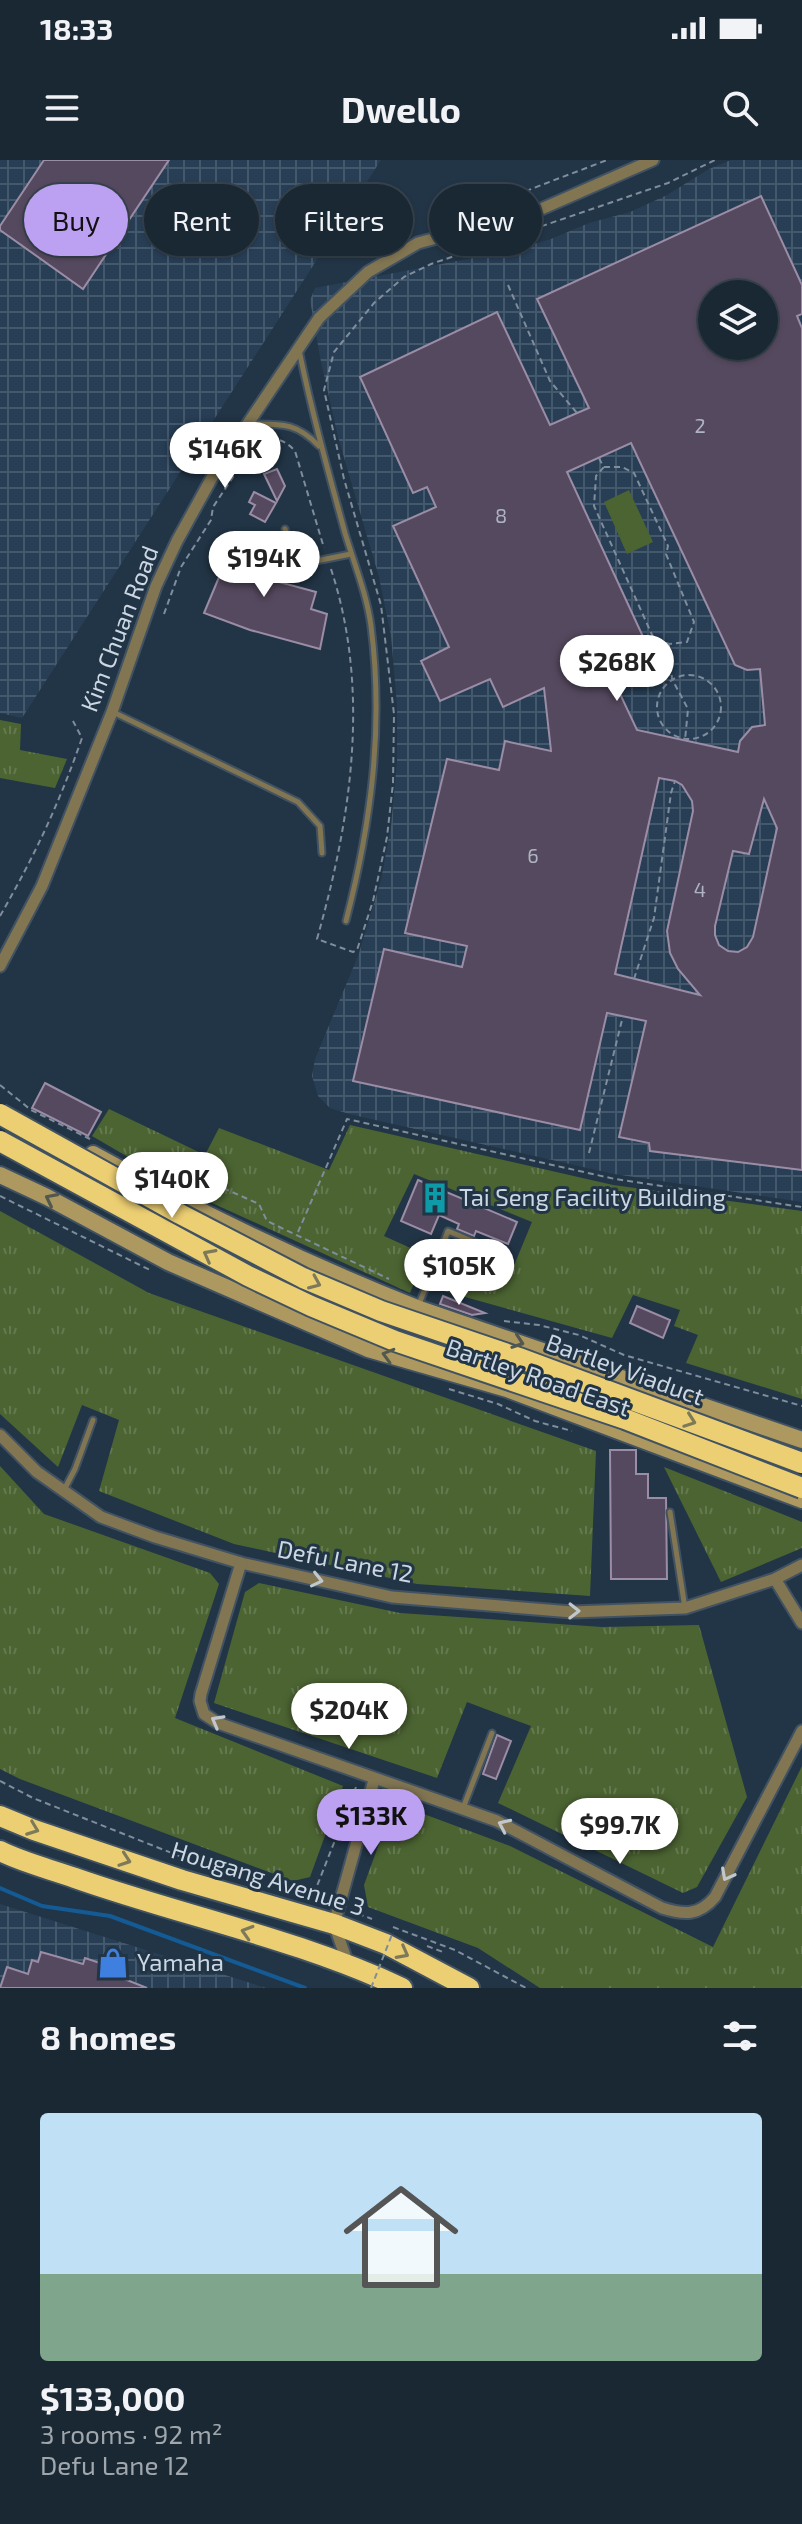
<!DOCTYPE html>
<html lang="en">
<head>
<meta charset="utf-8">
<style>
	:root { --surface:#1a2834; --page:#23303c; --text:#f1f3f6; --muted:#9fa6ac; --line:#38444f; --accent:#bca0f2 }
	body { margin:0; font-family:"Exo 2",sans-serif; background:var(--page); color:var(--text); height:100vh; display:flex; flex-direction:column; font-size:30px; white-space:nowrap }
	* { box-sizing:border-box; margin:0 }
	p { font-size:26px; color:var(--muted) }
	.icon { flex:none; width:44px; height:44px; fill:none; stroke:currentColor; stroke-width:2; stroke-linecap:round; stroke-linejoin:round }
	.map { position:relative; height:1828px; overflow:hidden }
	.details { display:flex; flex-direction:column; background:var(--surface); flex:1 }
	.details>* { flex:none }
	.guide { position:absolute; left:24px; top:24px; width:754px; height:72px; display:flex; gap:16px }
	.tools { position:absolute; left:698px; top:120px; display:grid; gap:16px }
	.tools a { display:grid; place-items:center; width:80px; height:80px; border-radius:50%; background:var(--surface); box-shadow:0 2px 6px #0004,0 0 0 2px var(--line); font-size:40px }
	.price { position:absolute; translate:-50% -68px; padding:0 18px; border-radius:28px; background:#fff; color:#222; font-size:26px; line-height:52px; filter:drop-shadow(0 2px 4px #0008) }
	.price::after { content:''; position:absolute; left:50%; top:48px; width:24px; height:18px; margin-left:-12px; background:inherit; clip-path:polygon(0 0,100% 0,50% 100%) }
	.price.selected { background:var(--accent); color:#111 }
	ul { padding:0; list-style:none }
	li { display:grid; align-content:center; gap:16px; height:424px; padding:0 40px }
	li span { display:grid; place-items:center; height:248px; border-radius:8px; color:#555 }
	li>.icon { margin-inline-start:auto }
	span .icon { width:144px; height:144px; fill:#fffc; stroke-width:1 }
	li b { font-size:34px }
	h2 { display:flex; justify-content:space-between; align-items:center; height:96px; padding:0 40px; font-size:34px }
	.pill { padding:0 28px; border-radius:36px; background:var(--surface); box-shadow:0 2px 6px #0004,0 0 0 2px var(--line); font-size:28px; line-height:72px }
	.pill.selected { background:var(--accent); color:#111 }
	.status { display:flex; justify-content:space-between; align-items:center; height:56px; padding:0 40px; background:var(--surface); direction:ltr }
	.status svg { height:22px; fill:currentColor }
	header { display:flex; justify-content:space-between; align-items:center; height:104px; padding:0 40px; background:var(--surface); font-size:36px; font-weight:700 }
	.map>svg:first-child { display:block }
	.industrial { fill:url(#industrial-grid); fill-rule:evenodd }
	.grass { fill:url(#grass-tufts) }
	.green { fill:#4c6432 }
	.lines { fill:none; stroke-linecap:round; stroke-linejoin:round }
	.stream { stroke:#145b95; stroke-width:4 }
	.building { fill:#55495f; stroke:#9b8da6; stroke-width:2; fill-rule:evenodd }
	.lane-casing { stroke:#415262; stroke-width:9 }
	.street-casing { stroke:#415262; stroke-width:15 }
	.secondary-casing { stroke:#415262; stroke-width:20 }
	.highway-casing { stroke:#415262; stroke-width:24 }
	.path { stroke:#7f8d9c; stroke-width:2; stroke-dasharray:6 4; stroke-linecap:butt }
	.lane { stroke:#817552; stroke-width:5 }
	.street { stroke:#817552; stroke-width:11 }
	.secondary { stroke:#ad9960; stroke-width:16 }
	.highway { stroke:#edcf73; stroke-width:20 }
	.highway-bridge-casing { stroke:#415262; stroke-width:24; stroke-linecap:butt }
	.path-bridge { stroke:#7f8d9c; stroke-width:2; stroke-dasharray:6 4; stroke-linecap:butt }
	.highway-bridge { stroke:#edcf73; stroke-width:20 }
	.oneway { stroke:#53584f }
	.oneway2 { stroke:#7d7a5a }
	.oneway3 { stroke:#c1c8cd }
	.labels { text-anchor:middle; stroke-width:6; stroke-linejoin:round; paint-order:stroke }
	.number-label { font-size:20px; fill:#aeb4c2 }
	.street-label { font-size:24px; fill:#ccd7e3; stroke:#223546 }
	.poi-label { font-size:24px; fill:#ccd7e3; stroke:#223546; text-anchor:start }
</style>
</head>
<body>
<div class="status"><b>18:33</b><svg viewBox="0 0 49 12"><path d="M0 12V9h3v3zM5 12V6h3v6zM10 12V3h3v9zM15 12V0h3v12zM26 1h20v11H26zM47 4h2v5h-2z"/></svg></div>
<header><svg class="icon" aria-label="menu" viewBox="0 0 24 24"><path d="M4 6h16M4 12h16M4 18h16"/></svg>Dwello<svg class="icon" aria-label="search" viewBox="0 0 24 24"><circle cx="10" cy="10" r="6"/><path d="M15 15l6 6"/></svg></header>
<div class="map">
<svg width="802" height="1828" viewBox="0 0 802 1828">
	<defs>
		<pattern id="industrial-grid" width="8" height="8" patternUnits="userSpaceOnUse" patternTransform="scale(2)"><rect width="8" height="8" fill="#273e55"/><path d="M0 4h8M4 0v8" fill="none" stroke="#45596d"/></pattern>
		<pattern id="grass-tufts" width="24" height="20" patternUnits="userSpaceOnUse" patternTransform="scale(2)"><rect width="24" height="20" fill="#4c6432"/><path d="M3 7l-1-3M5 7V3M7 7l1-3M15 17l-1-3M17 17v-4M19 17l1-3" fill="none" stroke="#657950"/></pattern>
	</defs>
	<rect width="100%" height="100%" fill="#223546"/>
	<g class="industrial">
		<path d="M0,0H381L22,558L0,553Z"/>
		<path d="M731,0H802V1042L614,1014L349,954L330,948L318,936L312,916L315,899L358,796L381,720L391,666L397,602V545L391,476L379,417L338,277L320,197L310,140L315,128L510,91L551,79L589,63L630,52L667,35L709,9ZM712,134H764V186H712Z"/>
		<path d="M0,1744L266,1828H0Z"/>
	</g>
	<g class="grass">
		<path d="M0,560L21,564L20,590L67,599L55,628L0,618Z"/>
		<path d="M109,949L205,995L219,968L329,1010L350,965L613,1025L802,1051V1239L686,1203L698,1175L674,1166L680,1150L633,1135L612,1178L440,1130L446,1117L463,1123L470,1108L508,1120L532,1062L414,1014L384,1076L426,1095L410,1133L190,1033L92,976Z"/>
		<path d="M0,1051L149,1133L596,1291L590,1436L417,1424L234,1384L99,1331L119,1260L82,1245L58,1307L0,1254Z"/>
		<path d="M0,1306L44,1354L210,1413L219,1424L175,1558L343,1626L310,1717L293,1721L20,1619L0,1609Z"/>
		<path d="M664,1307L802,1362V1388L721,1422Z"/>
		<path d="M259,1423L400,1453L602,1467L699,1465L747,1637L697,1727L683,1733L498,1643L531,1566L467,1542L437,1618L214,1543L245,1432Z"/>
		<path d="M802,1606V1828H540L478,1788L368,1747L364,1725L394,1643L510,1686L713,1787Z"/>
	</g>
	<path class="green" d="M629,330L653,382L627,394L604,342Z"/>
	<g class="lines">
		<path class="stream" d="M0,1728L42,1746L110,1756L305,1828"/>
	</g>
	<g class="building">
		<path d="M44,0H169L83,129L0,70V66Z"/>
		<path d="M761,36L802,125V154L797,156L802,168V1010L650,991L649,983L619,977L646,861L607,853L580,970L353,921L384,789L462,807L467,786L405,773L447,599L499,610L505,581L551,591L544,528L503,547L490,519L440,541L421,501L449,487L393,366L436,347L427,327L413,333L360,217L497,152L550,265L577,253L589,248L537,139ZM712,134H764V186H712ZM631,283L735,505L747,510L760,509L765,565L752,567L740,581L738,592L637,570L604,500L645,481L567,312ZM659,618L675,621L682,625L692,641L693,651L667,771L670,793L678,809L700,835L615,814ZM764,639L777,668L753,777L747,787L738,792L728,791L719,785L715,775V766L733,691L749,694Z"/>
		<path d="M277,309L285,326L277,341L264,314Z"/>
		<path d="M254,332L276,343L265,362L250,354L255,345L249,342Z"/>
		<path d="M235,379L276,396L268,419L316,432L311,449L327,454L320,489L250,470L204,453Z"/>
		<path d="M45,923L101,952L88,976L32,948Z"/>
		<path d="M418,1020L517,1062L508,1084L476,1071L474,1076L457,1069L459,1064L439,1055L431,1074L401,1061Z"/>
		<path d="M443,1136L485,1153L472,1155L440,1144Z"/>
		<path d="M637,1146L670,1160L663,1178L630,1163Z"/>
		<path d="M610,1290H636V1314H648V1338H666L667,1419H611Z"/>
		<path d="M497,1575L511,1581L496,1619L483,1614Z"/>
		<path d="M41,1792L83,1804L85,1798L103,1804L109,1813L147,1828H0L7,1807L28,1814L32,1800L38,1802Z"/>
	</g>
	<g class="lines">
		<g class="lane-casing">
			<g id="lane">
				<path d="M299,190C312,253 328,311 345,373C354,403 367,435 371,466C384,567 371,664 346,761"/>
				<path d="M249,264C281,264 296,262 319,286"/>
				<path d="M285,369L296,405L351,394"/>
				<path d="M113,552L298,642L320,666L322,693"/>
				<path d="M436,1100L459,1109L462,1103"/>
				<path d="M419,1144L448,1071L500,1093"/>
				<path d="M64,1330L75,1309L93,1260"/>
				<path d="M670,1352L685,1448"/>
				<path d="M463,1648L492,1573"/>
			</g>
		</g>
		<g class="street-casing">
			<g id="street">
				<path d="M0,806L42,726L112,552L156,426L177,381L214,314L319,158L368,112L418,83L539,50L653,0"/>
				<path d="M0,1275L37,1312L101,1357L155,1377L241,1403L392,1437L572,1452L685,1448L775,1419L802,1405"/>
				<path d="M241,1403L201,1534L200,1541L204,1554L218,1563L497,1661L662,1748C684,1755 699,1756 715,1737L802,1571"/>
				<path d="M775,1419L802,1463"/>
				<path d="M348,1804L334,1764L374,1620"/>
			</g>
		</g>
		<g class="secondary-casing">
			<g id="secondary">
				<path d="M93,994C198,1052 306,1104 417,1148L802,1280"/>
				<path d="M0,1015L47,1037L168,1102L368,1189L507,1229L802,1340"/>
			</g>
		</g>
		<g class="highway-casing">
			<g id="highway">
				<path d="M0,1656L34,1670L182,1720L334,1764L386,1784L469,1828"/>
				<path d="M0,1691C24,1703 50,1709 75,1718C183,1756 298,1779 402,1828"/>
			</g>
		</g>
		<g class="path">
			<path d="M480,52C521,31 564,17 607,0"/>
			<path d="M508,125L550,221L577,253"/>
			<path d="M599,298L603,306"/>
			<path d="M604,307H622L634,313L668,386L666,394L694,462L687,482L669,484L653,477L594,346L596,316Z"/>
			<path d="M331,409C371,531 351,659 317,779L353,792L357,790L373,741L387,677L393,623L394,554L381,445L344,319L324,230L334,192L374,143L404,117L431,104L668,23L715,0"/>
			<path d="M164,454L181,407L211,360L213,347L251,290L265,279C278,278 286,281 295,291L324,388"/>
			<path d="M669,485L672,519L688,549L685,580"/>
			<circle cx="689" cy="547" r="32"/>
			<path d="M0,756C35,695 59,644 82,578L73,561"/>
			<path d="M634,819L654,758L671,633L675,621"/>
			<path d="M0,925L31,950L90,979"/>
			<path d="M589,993L623,856"/>
			<path d="M186,1026L205,1020L259,1044L267,1061L389,1119"/>
			<path d="M0,1036L150,1110"/>
			<path d="M298,1072L347,959L615,1019L802,1047"/>
			<path d="M504,1161L539,1165L579,1175L624,1195L802,1246"/>
			<path d="M449,1229L498,1244L535,1261L572,1271"/>
			<path d="M0,1621L33,1638L217,1711"/>
			<path d="M303,1737L315,1731L356,1627"/>
			<path d="M354,1744L359,1754L372,1759"/>
			<path d="M393,1767L455,1790L526,1828"/>
			<path d="M427,1786L443,1792"/>
		</g>
		<use href="#lane" class="lane"/>
		<use href="#street" class="street"/>
		<use href="#secondary" class="secondary"/>
		<use href="#highway" class="highway"/>
		<g class="highway-bridge-casing">
			<g id="highway-bridge">
				<path d="M0,954L180,1054L303,1118L381,1151L519,1198L802,1303"/>
				<path d="M0,981L248,1116L311,1146L395,1181L625,1259L802,1328"/>
			</g>
		</g>
		<path class="path-bridge" d="M371,1828L393,1772"/>
		<use href="#highway-bridge" class="highway-bridge"/>
	</g>
	<defs><path id="oneway-chevron" d="M-2-3.5L2.5 0L-2 3.5" fill="none" stroke-width="1.6" stroke-linecap="round" stroke-linejoin="round" transform="scale(2)"/></defs>
	<g class="oneway">
		<use href="#oneway-chevron" transform="translate(51 1039) rotate(-153)"/>
		<use href="#oneway-chevron" transform="translate(518 1182) rotate(19)"/>
		<use href="#oneway-chevron" transform="translate(388 1195) rotate(-164)"/>
	</g>
	<g class="oneway2">
		<use href="#oneway-chevron" transform="translate(209 1095) rotate(-152)"/>
		<use href="#oneway-chevron" transform="translate(315 1123) rotate(23)"/>
		<use href="#oneway-chevron" transform="translate(690 1261) rotate(20)"/>
		<use href="#oneway-chevron" transform="translate(33 1669) rotate(21)"/>
		<use href="#oneway-chevron" transform="translate(125 1700) rotate(19)"/>
		<use href="#oneway-chevron" transform="translate(247 1772) rotate(-163)"/>
		<use href="#oneway-chevron" transform="translate(403 1793) rotate(28)"/>
	</g>
	<g class="oneway3">
		<use href="#oneway-chevron" transform="translate(317 1420) rotate(13)"/>
		<use href="#oneway-chevron" transform="translate(574 1451) rotate(1)"/>
		<use href="#oneway-chevron" transform="translate(217 1561) rotate(-151)"/>
		<use href="#oneway-chevron" transform="translate(504 1665) rotate(-155)"/>
		<use href="#oneway-chevron" transform="translate(727 1715) rotate(118)"/>
	</g>
	<defs>
		<g id="building-bare" transform="scale(2.4)"><path d="M-4-6H4V6H1V3H-1V6H-4ZM-2.5-4.3h1.7v1.8h-1.7ZM.8-4.3h1.7v1.8H.8ZM-2.5-1h1.7V.8h-1.7ZM.8-1h1.7V.8H.8Z" fill="#0f9aa8" stroke="#223546" stroke-width="2.5" paint-order="stroke"/></g>
		<g id="shop-bare" transform="scale(2.4)"><path d="M-5-2.5h2.3a2.7 3.5 0 0 1 5.4 0H5L5.5 6h-11ZM-1.5-2.5h3a1.5 2.3 0 0 0-3 0Z" fill="#3f7fe0" stroke="#223546" stroke-width="2.5" paint-order="stroke"/></g>
	</defs>
	<g fill-rule="evenodd">
		<use href="#building-bare" x="435" y="1038"/>
		<use href="#shop-bare" x="113" y="1803"/>
	</g>
	<g class="labels">
		<g class="number-label">
			<text x="700" y="273">2</text>
			<text x="501" y="363">8</text>
			<text x="533" y="703">6</text>
			<text x="700" y="737">4</text>
		</g>
		<g class="street-label">
			<text transform="translate(120 469) rotate(-69)" y="8">Kim Chuan Road</text>
			<text transform="translate(625 1210) rotate(20)" y="8">Bartley Viaduct</text>
			<text transform="translate(538 1218) rotate(19)" y="8">Bartley Road East</text>
			<text transform="translate(345 1402) rotate(11)" y="8">Defu Lane 12</text>
			<text transform="translate(268 1719) rotate(17)" y="8">Hougang Avenue 3</text>
		</g>
		<g class="poi-label">
			<text x="459" y="1046">Tai Seng Facility Building</text>
			<text x="137" y="1811">Yamaha</text>
		</g>
	</g>
</svg>
<div class="tools">
<a><svg class="icon" aria-label="layers" viewBox="0 0 24 24"><path d="M12 4l9 5-9 5-9-5zM3 14l9 5 9-5"/></svg></a>
</div>
<b class="price" style="left:225px;top:330px">$146K</b>
<b class="price" style="left:264px;top:439px">$194K</b>
<b class="price" style="left:617px;top:543px">$268K</b>
<b class="price" style="left:172px;top:1060px">$140K</b>
<b class="price" style="left:459px;top:1147px">$105K</b>
<b class="price" style="left:349px;top:1591px">$204K</b>
<b class="price selected" style="left:371px;top:1697px">$133K</b>
<b class="price" style="left:620px;top:1706px">$99.7K</b>
<div class="guide">
<a class="pill selected">Buy</a>
<a class="pill">Rent</a>
<a class="pill">Filters</a>
<a class="pill">New</a>
</div>
</div>
<section class="details">
<h2>8 homes<svg class="icon" aria-label="filters" viewBox="0 0 24 24"><path d="M4 7h16M4 17h16"/><circle cx="9" cy="7" r="2"/><circle cx="15" cy="17" r="2"/></svg></h2>
<ul>
<li><span style="background:linear-gradient(#bfe0f5 65%,#7fa58c 0)"><svg class="icon" aria-label="home" viewBox="0 0 24 24"><path d="M3 11l9-7 9 7M6 9v11h12V9"/></svg></span><div><b>$133,000</b><p>3 rooms · 92 m²</p><p>Defu Lane 12</p></div></li>
</ul>
</section>
</body>
</html>
